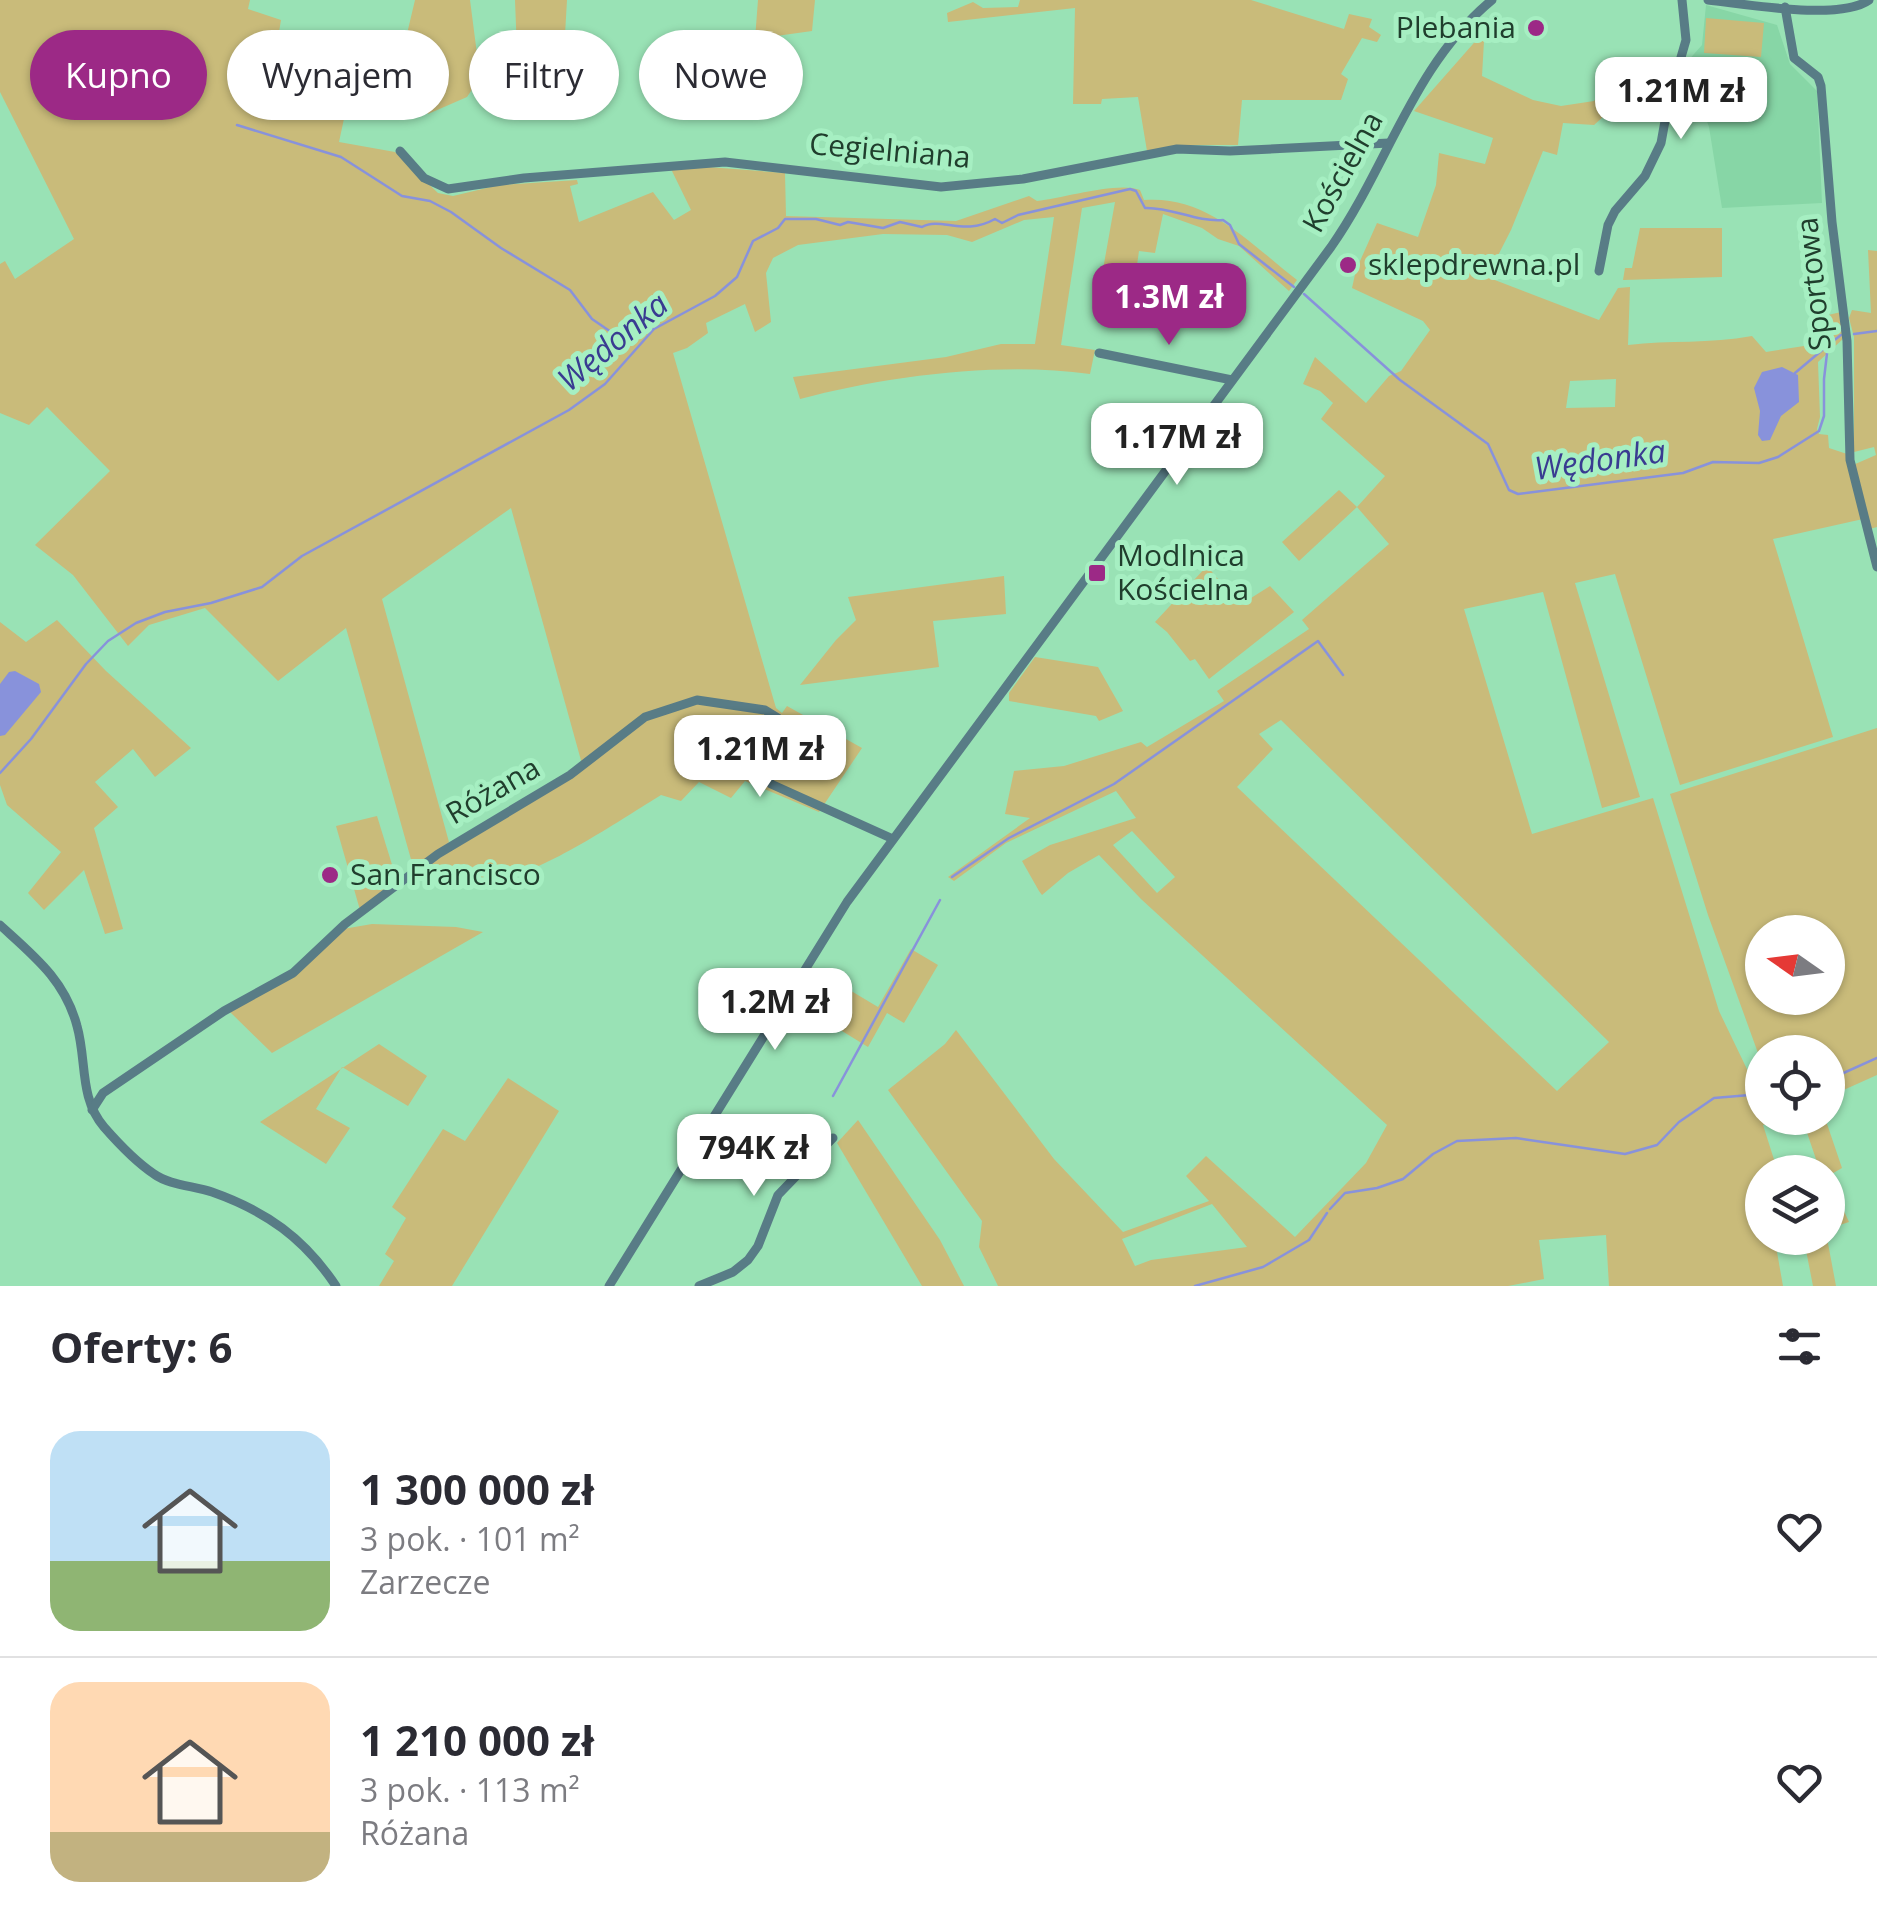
<!DOCTYPE html>
<html lang="pl">
<head>
<meta charset="utf-8">
<style>
	:root { --surface:#fff; --page:#f2f2f3; --text:#2b2b33; --muted:#7c7c81; --line:#e1e1e2; --accent:#9c2986 }
	body { margin:0; font-family:"Open Sans",sans-serif; background:var(--page); color:var(--text); height:100vh; display:flex; flex-direction:column; font-size:38px; white-space:nowrap }
	* { box-sizing:border-box; margin:0 }
	p { font-size:32px; color:var(--muted) }
	.icon { flex:none; width:55px; height:55px; fill:none; stroke:currentColor; stroke-width:2; stroke-linecap:round; stroke-linejoin:round }
	.map { position:relative; height:1286px; overflow:hidden }
	.details { display:flex; flex-direction:column; background:var(--surface); flex:1 }
	.details>* { flex:none }
	.hud { position:absolute; left:30px; top:30px; width:1000px; height:90px; display:flex; gap:20px }
	.needle { width:65px; rotate:284deg }
	.buttons { position:absolute; left:1745px; top:915px; display:grid; gap:20px }
	.buttons a { display:grid; place-items:center; width:100px; height:100px; border-radius:50%; background:var(--surface); box-shadow:0 2px 8px #0004; font-size:50px }
	.price { position:absolute; translate:-50% -85px; padding:0 22px; border-radius:20px; background:#fff; color:#222; font-size:32px; line-height:65px; filter:drop-shadow(0 2px 5px #0008) }
	.price::after { content:''; position:absolute; left:50%; top:60px; width:30px; height:22px; margin-left:-15px; background:inherit; clip-path:polygon(0 0,100% 0,50% 100%) }
	.price.active { background:var(--accent); color:#fff }
	ul { padding:0; list-style:none }
	li { display:flex; align-items:center; gap:30px; height:250px; padding:0 50px }
	li+li { border-top:2px solid var(--line) }
	li span { display:grid; place-items:center; flex:none; width:280px; height:200px; border-radius:30px; color:#555 }
	li>.icon { margin-inline-start:auto }
	span .icon { width:120px; height:120px; fill:#fffc; stroke-width:1 }
	li b { font-size:42px }
	h2 { display:flex; justify-content:space-between; align-items:center; height:120px; padding:0 50px; font-size:42px }
	.tag { padding:0 35px; border-radius:45px; background:var(--surface); box-shadow:0 2px 8px #0004; font-size:35px; line-height:90px }
	.tag.active { background:var(--accent); color:#fff }
	.map>svg:first-child { display:block }
	.built { fill:#87d6a6 }
	.green { fill:#c9bb7a; fill-rule:evenodd }
	.water { fill:#8892db }
	.lines { fill:none; stroke-linecap:round; stroke-linejoin:round }
	.stream { stroke:#8892db; stroke-width:2.5 }
	.minor { stroke:#587c86; stroke-width:9 }
	.poi-dot { fill:#9c2986; stroke:#a6efc2; stroke-width:4 }
	.labels { text-anchor:middle; stroke-width:10; stroke-linejoin:round; paint-order:stroke }
	.poi-label { font-size:30px; fill:#203e2d; stroke:#a6efc2; text-anchor:start }
	.street-label { font-size:30px; fill:#203e2d; stroke:#a6efc2 }
	.water-label { font-size:32px; font-style:italic; fill:#393b91; stroke:#a6efc2 }
</style>
</head>
<body>
<div class="map">
<svg width="1877" height="1286" viewBox="0 0 1877 1286">
	<rect width="100%" height="100%" fill="#99e2b5"/>
	<path class="built" d="M1706,5L1777,25L1790,64L1817,91L1822,203L1722,208L1709,127L1686,63L1702,45Z"/>
	<g class="green">
		<path d="M0,0H250L248,9L281,20L278,38L367,44L406,38L415,0H470L477,54L517,52L515,0H567L564,52L547,53L479,79L467,97L428,114L426,107L413,108L410,99L348,100L339,142L395,152L438,193L453,196L499,185L577,180L578,184L570,186L579,222L653,192L674,220L691,210L671,169L708,167L785,173L786,216L956,221L1029,196L1037,201C1063,198 1119,181 1140,190L1144,200C1208,195 1250,244 1297,280L1289,291L1239,246L1218,239L1202,228L1163,214L1155,253L1139,251L1135,279L1102,275L1115,202L1082,208L1061,345L1095,350L1090,374C1001,361 886,376 800,399L793,377L946,357L1001,344H1035L1054,217L1024,220L972,242L947,235L883,234L798,245L773,258L766,273L771,322L755,332L745,304L706,323L708,333L687,348L673,353L776,708L782,713L787,706L862,748L819,812L745,781L731,798L699,782L681,801L661,795C625,817 548,869 509,876C479,881 446,872 415,875L453,846L582,764L511,508L382,599L449,842L414,870L346,628L278,681L205,608L149,625L128,646L73,575L35,545L110,471L47,407L29,425L0,413V264L5,261L15,279L74,239L0,92Z"/>
		<path d="M758,0H815L812,31L755,39Z"/>
		<path d="M1020,0H1251L1344,29L1349,14L1372,19L1369,27L1381,35L1377,42L1362,38L1341,74L1348,79L1341,100H1242L1238,145H1178L1147,151L1138,97L1102,99L1101,104H1073L1075,8L948,22L947,13L973,2L983,8L1018,7Z"/>
		<path d="M1706,18L1764,23L1761,57L1704,53Z"/>
		<path d="M1480,36L1484,41L1482,76L1533,100L1561,106L1594,101L1602,91L1624,98L1594,125L1563,123L1557,155L1543,151L1511,230L1487,277L1599,320L1618,288L1630,287L1628,345C1669,340 1710,344 1752,336L1766,352L1804,346L1808,340L1811,319L1841,312L1844,338L1818,362L1820,417L1817,429L1819,434L1828,435L1829,448L1847,454L1863,519L1773,539L1833,737L1680,785L1615,574L1575,583L1640,797L1602,808L1543,592L1464,609L1532,834L1653,798L1719,1011L1757,1090L1762,1089V1118H1789L1763,1125L1778,1172H1762V1238H1827L1836,1286H1813L1804,1240L1777,1252L1783,1286H1609L1606,1235L1539,1240L1544,1279L1508,1286H998L979,1247L982,1221L888,1090L945,1044L956,1030L1054,1159L1123,1232L1209,1201L1186,1176L1206,1156L1295,1237L1366,1163L1387,1125L1141,899L1099,855L1068,873L1042,895L1039,891L1022,861L1050,845L1136,818L1116,791L1006,843L954,881L948,877L1030,818L1005,814L1014,771L1064,766L1141,742L1147,747L1224,701L1217,691L1309,629L1302,620L1389,544L1357,507L1299,561L1282,542L1339,490L1357,507L1385,476L1321,419L1333,403L1320,391L1303,384L1315,357L1366,403L1389,376L1401,371L1430,330L1423,321L1352,288L1356,270L1377,223L1418,237L1436,185L1439,153L1485,164L1493,138L1414,111ZM1616,379L1615,407L1566,408L1570,381ZM1281,720L1609,1042L1557,1091L1237,787L1273,749L1259,734ZM1132,831L1175,877L1157,893L1113,845ZM1212,1204L1247,1247L1151,1260L1135,1266L1122,1239Z"/>
		<path d="M1640,228H1722V277L1623,280L1625,268H1632Z"/>
		<path d="M1868,250L1877,251V527L1870,529L1853,465L1876,455L1874,447L1854,452V337L1849,318L1852,310L1871,313Z"/>
		<path d="M1207,566L1240,605L1270,586L1294,612L1209,679L1195,659L1190,661L1167,632L1155,622Z"/>
		<path d="M1004,576L1006,614L933,621L939,667L800,685L836,640L856,620L848,597Z"/>
		<path d="M57,620L106,671L191,748L155,777L133,749L95,782L118,807L94,828L123,929L105,934L84,870L44,910L28,893L61,852L7,805L0,785V622L26,642Z"/>
		<path d="M1035,657L1098,667L1123,711L1099,721L1096,716L1009,701V693Z"/>
		<path d="M1877,728V1075L1828,1097V1052H1762V1064L1708,915L1670,794ZM1762,932H1828V998H1762Z"/>
		<path d="M377,816L398,884L360,910L336,826Z"/>
		<path d="M372,924L456,927L483,932L272,1053L230,1012L301,971L343,929Z"/>
		<path d="M911,949L938,965L904,1023L887,1013L868,1047L790,999L811,967L878,1007Z"/>
		<path d="M379,1044L427,1076L408,1106L342,1067L316,1109L350,1128L326,1164L260,1122Z"/>
		<path d="M508,1078L559,1111L452,1286H379L394,1261L385,1254L406,1218L392,1207L443,1129L465,1141Z"/>
		<path d="M1802,1118H1825L1842,1168L1828,1176L1849,1222L1828,1229V1172H1801L1818,1165Z"/>
		<path d="M858,1120L940,1240L964,1286H922L837,1143Z"/>
	</g>
	<g class="water">
		<path d="M1782,367L1798,375L1799,402L1781,416L1770,440L1762,441L1758,435L1760,411L1754,388L1762,372Z"/>
		<path d="M15,671L39,684L41,692L5,735L0,736V684L9,672Z"/>
	</g>
	<g class="lines">
		<g class="stream">
			<path d="M237,125L341,157L402,196L430,201L451,212L501,248L570,290L592,319L614,334L652,329"/>
			<path d="M1304,294L1400,380L1488,444L1509,490L1518,494L1683,473L1713,462L1759,463L1778,457L1819,431L1824,416V379L1828,345L1841,335"/>
			<path d="M1854,334L1877,331"/>
			<path d="M1795,373L1827,346"/>
			<path d="M0,773L31,739L86,664L108,641L136,623L165,612L211,603L262,587L302,556L569,410L605,384L654,329L715,296L737,277L753,241L778,228L785,219H816L840,225L848,222L883,228L900,222L922,227C941,216 963,237 995,219L1002,223L1018,215L1130,189L1136,191L1145,208C1172,207 1195,222 1223,220L1230,225L1239,244L1294,287"/>
			<path d="M952,877L1009,838L1114,784L1318,641L1343,675"/>
			<path d="M1828,1080L1877,1058"/>
			<path d="M833,1096L940,900"/>
			<path d="M1330,1209L1345,1193L1377,1188L1403,1179L1433,1154L1457,1141L1516,1138L1625,1154L1657,1145L1679,1122L1714,1098L1762,1094"/>
			<path d="M1195,1286L1263,1267L1309,1240L1327,1213"/>
		</g>
		<g class="minor">
			<path d="M1708,0C1746,4 1840,21 1869,0"/>
			<path d="M1785,7L1794,58L1818,77L1821,86L1832,222L1847,341L1850,460L1877,567"/>
			<path d="M400,151L424,178L448,189L524,178L725,162L941,187L1023,179L1177,149L1230,151L1389,143"/>
			<path d="M1599,271L1608,225L1615,211L1645,176L1661,143L1669,99L1686,40L1682,0"/>
			<path d="M1099,353L1232,380"/>
			<path d="M0,925C34,956 65,980 77,1026C87,1061 79,1098 104,1127C118,1143 136,1162 154,1174C169,1185 194,1186 212,1192C266,1211 304,1238 336,1286"/>
			<path d="M92,1110L103,1093L224,1011L293,973L345,924L438,854L570,775L645,717L697,700L765,710L778,718V725L763,769L771,784L893,839"/>
			<path d="M609,1286L847,902L1331,247C1388,166 1413,65 1492,0"/>
			<path d="M699,1286L733,1272L748,1260L758,1246L778,1195L833,1138"/>
		</g>
	</g>
	<g class="poi-dot">
		<circle cx="1536" cy="28" r="10"/>
		<circle cx="1348" cy="265" r="10"/>
		<rect x="1087" y="563" width="20" height="20" rx="5"/>
		<circle cx="330" cy="875" r="10"/>
	</g>
	<g class="labels">
		<g class="poi-label">
			<text x="1516" y="38" text-anchor="end">Plebania</text>
			<text x="1368" y="275">sklepdrewna.pl</text>
			<text x="1117" y="566">Modlnica<tspan x="1117" dy="34">Kościelna</tspan></text>
			<text x="350" y="885">San Francisco</text>
		</g>
		<g class="street-label">
			<text transform="translate(890 151) rotate(5)" y="10">Cegielniana</text>
			<text transform="translate(1343 172) rotate(-61)" y="10">Kościelna</text>
			<text transform="translate(1814 284) rotate(-96)" y="10">Sportowa</text>
			<text transform="translate(493 791) rotate(-30)" y="10">Różana</text>
		</g>
		<g class="water-label">
			<text transform="translate(613 342) rotate(-40)" y="11">Wędonka</text>
			<text transform="translate(1600 460) rotate(-8)" y="11">Wędonka</text>
		</g>
	</g>
</svg>
<div class="buttons">
<a><svg class="needle" viewBox="-14 -14 28 28"><path d="M0-13l5 13h-10z" fill="#e53935"/><path d="M0 13l5-13h-10z" fill="#7c7c81"/></svg></a>
<a><svg class="icon" aria-label="locate" viewBox="0 0 24 24"><circle cx="12" cy="12" r="6"/><path d="M12 2v4M12 18v4M2 12h4M18 12h4"/></svg></a>
<a><svg class="icon" aria-label="layers" viewBox="0 0 24 24"><path d="M12 4l9 5-9 5-9-5zM3 14l9 5 9-5"/></svg></a>
</div>
<b class="price" style="left:1681px;top:142px">1.21M zł</b>
<b class="price active" style="left:1169px;top:348px">1.3M zł</b>
<b class="price" style="left:1177px;top:488px">1.17M zł</b>
<b class="price" style="left:760px;top:800px">1.21M zł</b>
<b class="price" style="left:775px;top:1053px">1.2M zł</b>
<b class="price" style="left:754px;top:1199px">794K zł</b>
<div class="hud">
<a class="tag active">Kupno</a>
<a class="tag">Wynajem</a>
<a class="tag">Filtry</a>
<a class="tag">Nowe</a>
</div>
</div>
<section class="details">
<h2>Oferty: 6<svg class="icon" aria-label="filters" viewBox="0 0 24 24"><path d="M4 7h16M4 17h16"/><circle cx="9" cy="7" r="2"/><circle cx="15" cy="17" r="2"/></svg></h2>
<ul>
<li><span style="background:linear-gradient(#bfe0f5 65%,#8fb573 0)"><svg class="icon" aria-label="home" viewBox="0 0 24 24"><path d="M3 11l9-7 9 7M6 9v11h12V9"/></svg></span><div><b>1 300 000 zł</b><p>3 pok. · 101 m²</p><p>Zarzecze</p></div><svg class="icon" aria-label="heart" viewBox="0 0 24 24"><path d="M12 20l-8-8c-3-5 5-10 8-4 3-6 11-1 8 4z"/></svg></li>
<li><span style="background:linear-gradient(#ffd9b3 75%,#c2b280 0)"><svg class="icon" aria-label="home" viewBox="0 0 24 24"><path d="M3 11l9-7 9 7M6 9v11h12V9"/></svg></span><div><b>1 210 000 zł</b><p>3 pok. · 113 m²</p><p>Różana</p></div><svg class="icon" aria-label="heart" viewBox="0 0 24 24"><path d="M12 20l-8-8c-3-5 5-10 8-4 3-6 11-1 8 4z"/></svg></li>
</ul>
</section>
</body>
</html>
